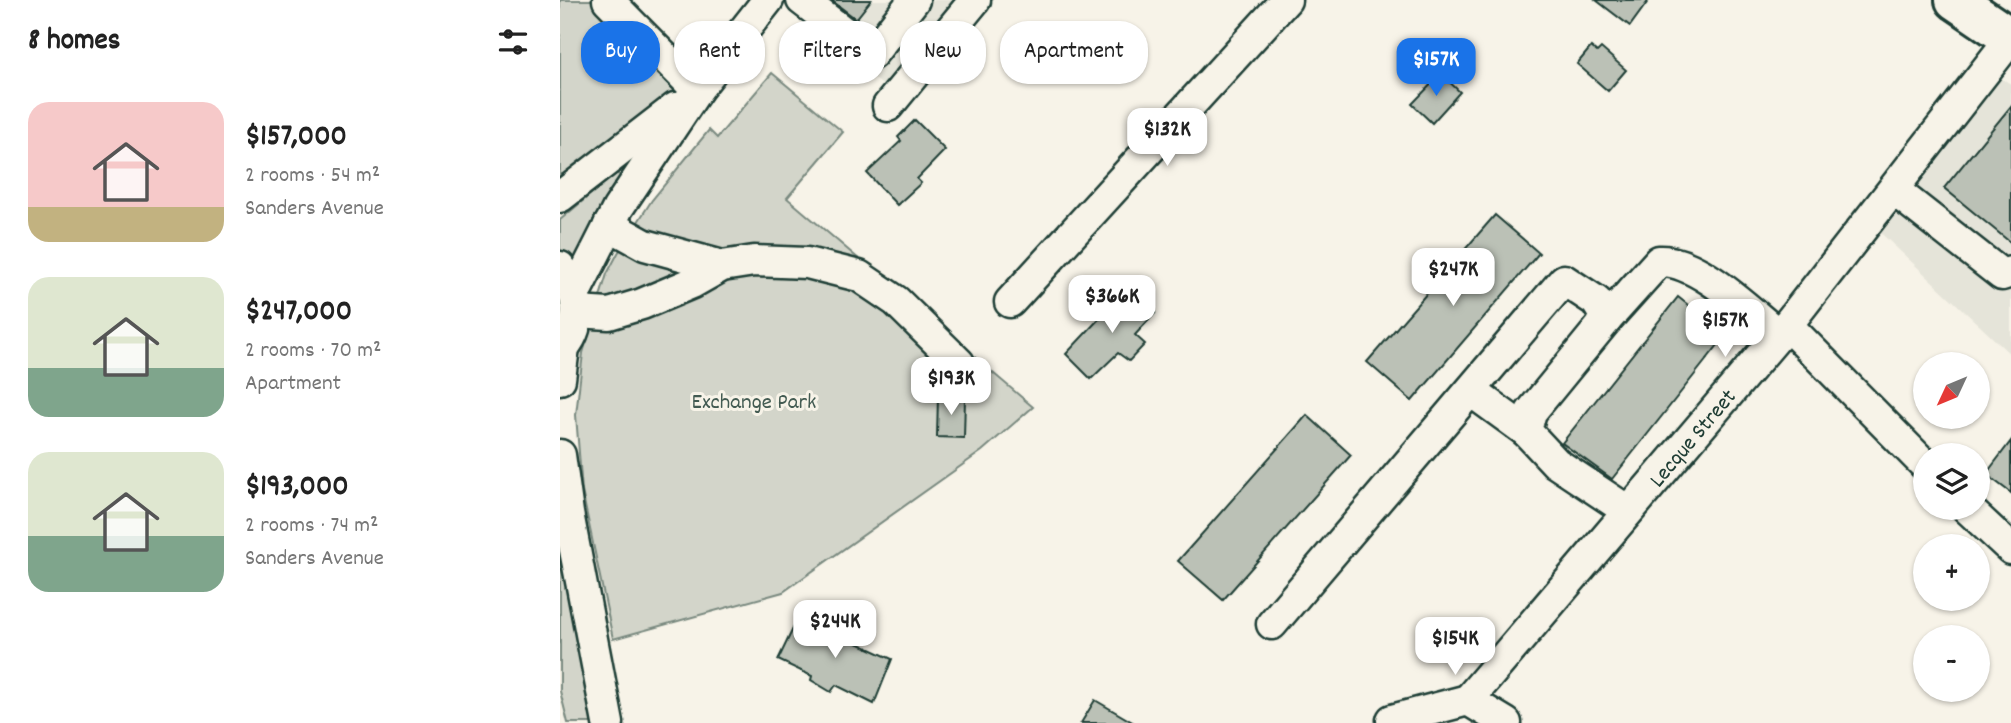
<!DOCTYPE html>
<html lang="en">
<head>
<meta charset="utf-8">
<style>
	:root { --surface:#fff; --page:#f6f6f6; --text:#222; --muted:#767676; --accent:#1a73e8 }
	body { margin:0; font-family:Dekko,sans-serif; background:var(--page); color:var(--text); height:100vh; display:flex; flex-direction:column; font-size:26px; white-space:nowrap }
	* { box-sizing:border-box; margin:0 }
	p { font-size:23px; color:var(--muted) }
	.icon { flex:none; width:38px; height:38px; fill:none; stroke:currentColor; stroke-width:2; stroke-linecap:round; stroke-linejoin:round }
	.map { position:relative; flex:1; overflow:hidden }
	.side { display:flex; flex-direction:column; background:var(--surface); width:560px }
	.side>* { flex:none }
	.top-card { position:absolute; left:21px; top:21px; width:665px; height:63px; display:flex; gap:14px }
	.needle { width:46px; rotate:226deg }
	.tools { position:absolute; left:1353px; top:352px; display:grid; gap:14px }
	.tools a { display:grid; place-items:center; width:77px; height:77px; border-radius:50%; background:var(--surface); box-shadow:0 2px 5px #0004; font-size:35px }
	.price { position:absolute; translate:-50% -60px; padding:0 16px; border-radius:14px; background:#fff; color:#222; font-size:23px; line-height:46px; filter:drop-shadow(0 2px 4px #0008) }
	.price::after { content:''; position:absolute; left:50%; top:42px; width:21px; height:16px; margin-left:-10px; background:inherit; clip-path:polygon(0 0,100% 0,50% 100%) }
	.price.active { background:var(--accent); color:#fff }
	ul { padding:0; list-style:none }
	li { display:flex; align-items:center; gap:21px; height:175px; padding:0 28px }
	li span { display:grid; place-items:center; flex:none; width:196px; height:140px; border-radius:21px; color:#555 }
	li>.icon { margin-inline-start:auto }
	span .icon { width:84px; height:84px; fill:#fffc; stroke-width:1 }
	li b { font-size:30px }
	h2 { display:flex; justify-content:space-between; align-items:center; height:84px; padding:0 28px; font-size:30px }
	.chip { padding:0 24px; border-radius:28px; background:var(--surface); box-shadow:0 2px 5px #0004; font-size:24px; line-height:63px }
	.chip.active { background:var(--accent); color:#fff }
	main { display:flex; flex:1; min-height:0 }
	.map>svg:first-child { display:block }
	.built { fill:#e5e4d9 }
	.green { fill:#d3d5ca; stroke:#79897f; stroke-width:2 }
	.building { fill:#bbc1b6; stroke:#1f3d34; stroke-width:2 }
	.lines { fill:none; stroke-linecap:round; stroke-linejoin:round }
	.minor-casing { stroke:#1f3d34; stroke-width:35 }
	.major-casing { stroke:#1f3d34; stroke-width:44 }
	.minor { stroke:#f7f3e8; stroke-width:30 }
	.major { stroke:#f7f3e8; stroke-width:38 }
	.labels { text-anchor:middle; stroke-width:6; stroke-linejoin:round; paint-order:stroke }
	.park-label { font-size:23px; fill:#435b52; stroke:#f7f3e8 }
	.street-label { font-size:23px; fill:#1f3d34; stroke:#f7f3e8 }
</style>
</head>
<body>
<main>
<section class="side">
<h2>8 homes<svg class="icon" aria-label="filters" viewBox="0 0 24 24"><path d="M4 7h16M4 17h16"/><circle cx="9" cy="7" r="2"/><circle cx="15" cy="17" r="2"/></svg></h2>
<ul>
<li><span style="background:linear-gradient(#f6c9c9 75%,#c2b280 0)"><svg class="icon" aria-label="home" viewBox="0 0 24 24"><path d="M3 11l9-7 9 7M6 9v11h12V9"/></svg></span><div><b>$157,000</b><p>2 rooms · 54 m²</p><p>Sanders Avenue</p></div></li>
<li><span style="background:linear-gradient(#dfe7d0 65%,#7fa58c 0)"><svg class="icon" aria-label="home" viewBox="0 0 24 24"><path d="M3 11l9-7 9 7M6 9v11h12V9"/></svg></span><div><b>$247,000</b><p>2 rooms · 70 m²</p><p>Apartment</p></div></li>
<li><span style="background:linear-gradient(#dfe7d0 60%,#7fa58c 0)"><svg class="icon" aria-label="home" viewBox="0 0 24 24"><path d="M3 11l9-7 9 7M6 9v11h12V9"/></svg></span><div><b>$193,000</b><p>2 rooms · 74 m²</p><p>Sanders Avenue</p></div></li>
</ul>
</section>
<div class="map">
<svg width="1451" height="723" viewBox="0 0 1451 723">
	<rect width="100%" height="100%" fill="#f7f3e8"/>
	<filter id="ink" filterUnits="userSpaceOnUse"><feTurbulence type="fractalNoise" baseFrequency=".0143" numOctaves="2"/><feDisplacementMap in="SourceGraphic" scale="14" xChannelSelector="R" yChannelSelector="G"/><feConvolveMatrix kernelMatrix="1 2 1 2 8 2 1 2 1" color-interpolation-filters="sRGB"/></filter>
	<g filter="url(#ink)">
		<g class="built">
			<path d="M254,0H415L336,96L240,17Z"/>
			<path d="M1428,70L1451,84V355L1309,222Z"/>
		</g>
		<g class="green">
			<path d="M0,0H48L137,90L0,197Z"/>
			<path d="M212,73L283,132L227,198L473,407L422,451L223,592L53,639L22,491L16,415L23,353L47,274L58,253L92,200L149,130L157,138Z"/>
			<path d="M56,173L63,177L18,261L11,265L0,256V220Z"/>
			<path d="M0,542L34,723H8L0,691Z"/>
		</g>
		<g class="building">
			<path d="M271,0H311L296,19Z"/>
			<path d="M1036,0H1089L1070,26Z"/>
			<path d="M1031,47L1037,52L1041,48L1066,70L1048,91L1017,64Z"/>
			<path d="M881,74L900,92L872,123L852,104Z"/>
			<path d="M1451,106V243L1384,188Z"/>
			<path d="M355,120L385,150L357,179L361,183L337,205L307,173L341,141L338,137Z"/>
			<path d="M935,215L979,253L852,401L807,362Z"/>
			<path d="M568,288L595,313L575,335L585,344L569,361L558,353L531,379L506,354Z"/>
			<path d="M1118,297L1166,335L1052,479L1002,443Z"/>
			<path d="M378,396L405,397L404,438L377,437Z"/>
			<path d="M747,415L791,455L663,600L618,561Z"/>
			<path d="M1451,441V493L1426,474Z"/>
			<path d="M239,616L332,659L314,704L276,685L271,692L251,680L252,676L218,660Z"/>
			<path d="M535,700L574,723H521Z"/>
		</g>
		<g class="lines">
			<g class="minor-casing">
				<g id="minor">
					<path d="M48,0L137,90"/>
					<path d="M242,0L312,54L354,0"/>
					<path d="M328,106L415,0"/>
					<path d="M1334,190L1442,275L1451,272"/>
					<path d="M0,197L115,108"/>
					<path d="M49,225L85,245L162,266"/>
					<path d="M0,267C20,290 24,328 0,351"/>
					<path d="M15,293L58,208L137,90L208,0"/>
					<path d="M450,302L726,0"/>
					<path d="M17,312L49,314L82,304L132,283L162,266L194,261L247,263L299,276L336,301L399,363"/>
					<path d="M1047,319L1099,261C1138,259 1190,312 1219,335"/>
					<path d="M1227,325L1365,465"/>
					<path d="M0,379L4,347"/>
					<path d="M911,391L966,431"/>
					<path d="M0,455L8,513L48,723"/>
					<path d="M1407,508L1451,549"/>
					<path d="M712,624L1004,280L1036,301L1047,319L971,412L966,431L996,463L1068,511"/>
					<path id="s1" d="M908,700L1227,325L1451,38"/>
					<path d="M832,720L908,700L946,723"/>
				</g>
			</g>
			<g class="major-casing">
				<path id="major" d="M1395,0L1451,38"/>
			</g>
			<use href="#minor" class="minor"/>
			<use href="#major" class="major"/>
		</g>
	</g>
	<g class="labels">
		<g class="park-label">
			<text x="194" y="408">Exchange Park</text>
		</g>
		<g class="street-label">
			<text dy="8" stroke="none"><textPath href="#s1" startOffset="345">Lecque Street</textPath></text>
		</g>
	</g>
</svg>
<div class="tools">
<a><svg class="needle" viewBox="-14 -14 28 28"><path d="M0-13l5 13h-10z" fill="#e53935"/><path d="M0 13l5-13h-10z" fill="#767676"/></svg></a>
<a><svg class="icon" aria-label="layers" viewBox="0 0 24 24"><path d="M12 4l9 5-9 5-9-5zM3 14l9 5 9-5"/></svg></a>
<a>+</a>
<a>−</a>
</div>
<b class="price active" style="left:876px;top:98px">$157K</b>
<b class="price" style="left:607px;top:168px">$132K</b>
<b class="price" style="left:893px;top:308px">$247K</b>
<b class="price" style="left:552px;top:335px">$366K</b>
<b class="price" style="left:1165px;top:359px">$157K</b>
<b class="price" style="left:391px;top:417px">$193K</b>
<b class="price" style="left:275px;top:660px">$244K</b>
<b class="price" style="left:895px;top:677px">$154K</b>
<div class="top-card">
<a class="chip active">Buy</a>
<a class="chip">Rent</a>
<a class="chip">Filters</a>
<a class="chip">New</a>
<a class="chip">Apartment</a>
</div>
</div>
</main>
</body>
</html>
